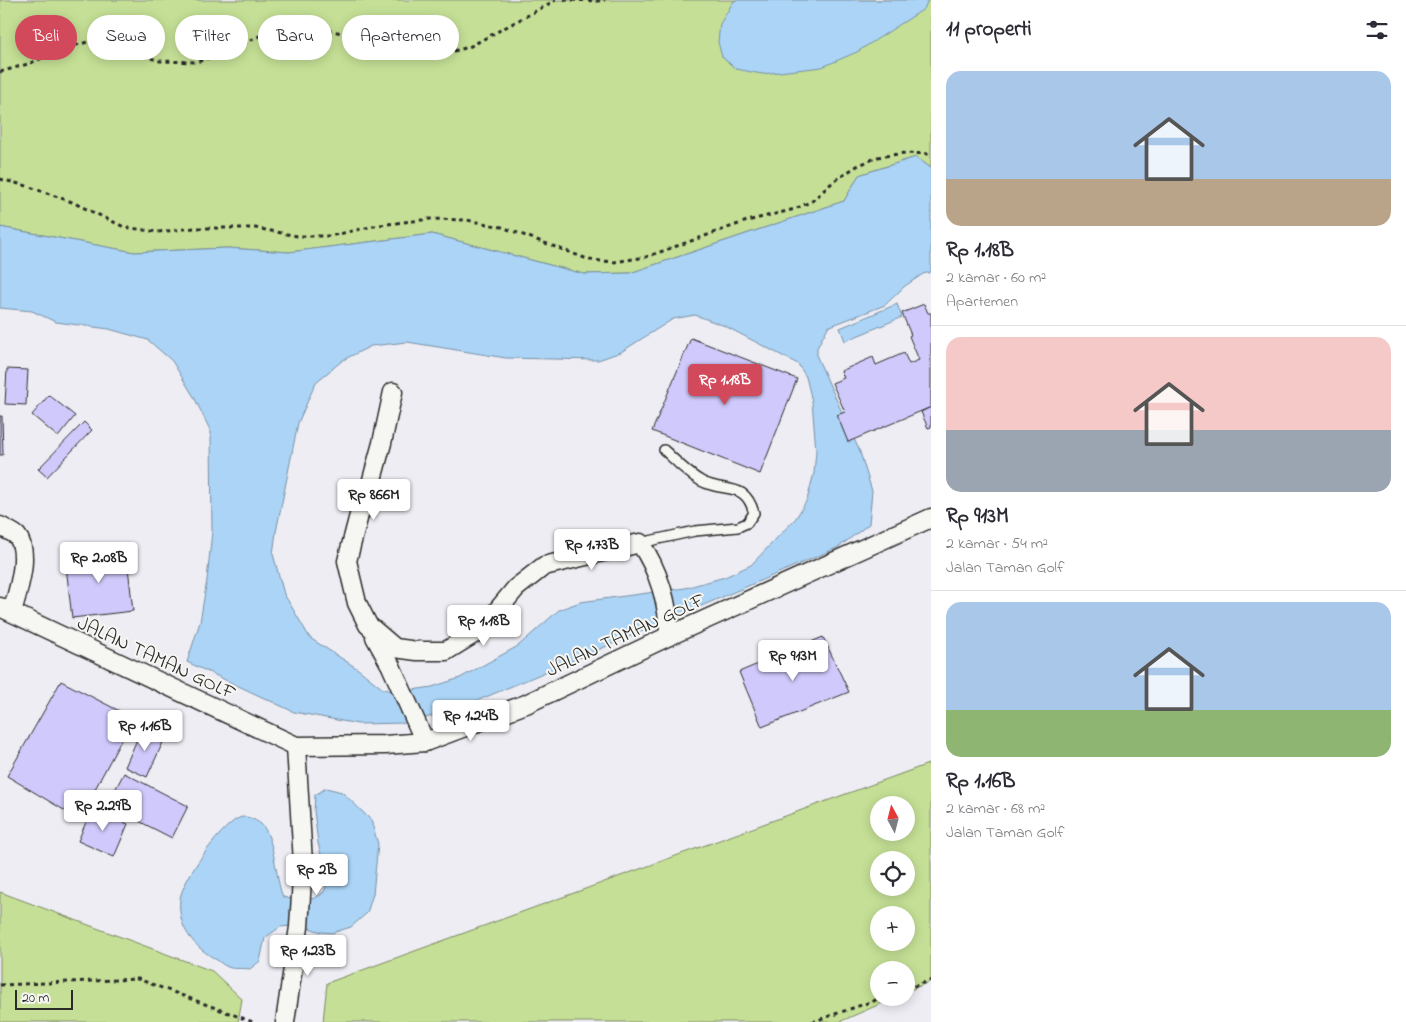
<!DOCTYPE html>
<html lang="id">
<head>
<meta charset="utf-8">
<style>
	:root { --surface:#fff; --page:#f7f7f7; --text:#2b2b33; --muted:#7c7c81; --line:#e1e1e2; --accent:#d1495b }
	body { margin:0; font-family:"Indie Flower",sans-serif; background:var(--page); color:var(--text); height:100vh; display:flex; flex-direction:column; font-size:19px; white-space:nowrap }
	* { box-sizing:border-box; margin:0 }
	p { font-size:16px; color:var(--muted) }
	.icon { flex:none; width:28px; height:28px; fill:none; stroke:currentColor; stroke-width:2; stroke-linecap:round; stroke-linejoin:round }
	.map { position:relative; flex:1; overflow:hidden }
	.sheet { display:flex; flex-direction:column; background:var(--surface); width:475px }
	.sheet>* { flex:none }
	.banner { position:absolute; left:15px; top:15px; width:475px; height:45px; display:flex; gap:10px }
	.needle { width:32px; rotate:353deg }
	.buttons { position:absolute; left:870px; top:796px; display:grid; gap:10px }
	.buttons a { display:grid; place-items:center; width:45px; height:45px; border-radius:50%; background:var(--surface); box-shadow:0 2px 12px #0003; font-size:25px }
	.scale { position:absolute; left:15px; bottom:12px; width:58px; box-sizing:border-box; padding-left:5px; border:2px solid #2b2b2b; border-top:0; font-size:14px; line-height:18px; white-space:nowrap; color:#2b2b2b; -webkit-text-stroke:4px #f6f6f2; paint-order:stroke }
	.price { position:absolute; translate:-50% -42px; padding:0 11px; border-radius:5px; background:#fff; color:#222; font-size:16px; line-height:32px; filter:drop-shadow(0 1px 2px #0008) }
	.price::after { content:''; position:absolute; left:50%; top:30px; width:15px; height:11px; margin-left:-8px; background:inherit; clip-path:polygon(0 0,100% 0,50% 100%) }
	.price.selected { background:var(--accent); color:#fff }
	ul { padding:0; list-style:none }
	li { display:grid; align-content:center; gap:10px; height:265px; padding:0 15px }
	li+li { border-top:1px solid var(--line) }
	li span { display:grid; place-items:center; height:155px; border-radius:15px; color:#555 }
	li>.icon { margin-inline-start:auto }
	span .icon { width:90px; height:90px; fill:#fffc; stroke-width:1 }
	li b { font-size:21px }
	h2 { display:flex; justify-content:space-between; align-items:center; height:60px; padding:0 15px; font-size:21px }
	.tag { padding:0 18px; border-radius:22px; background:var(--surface); box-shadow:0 2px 12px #0003; font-size:18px; line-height:45px }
	.tag.selected { background:var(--accent); color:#fff }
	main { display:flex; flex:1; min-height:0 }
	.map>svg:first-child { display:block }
	.green { fill:#c5e096; stroke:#788660; fill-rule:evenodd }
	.water { fill:#abd4f6; stroke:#7890a5; fill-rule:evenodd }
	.building { fill:#d0cafc; stroke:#2b2b2b }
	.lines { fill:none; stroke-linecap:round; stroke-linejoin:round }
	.lane-casing { stroke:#2b2b2b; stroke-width:12 }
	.street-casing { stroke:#2b2b2b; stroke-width:21 }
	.path { stroke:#2b2b2b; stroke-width:3; stroke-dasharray:4 4; stroke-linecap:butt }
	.lane { stroke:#f6f6f2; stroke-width:9 }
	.street { stroke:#f6f6f2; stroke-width:18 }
	.labels { text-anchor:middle; stroke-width:4; stroke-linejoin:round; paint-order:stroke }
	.street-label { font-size:20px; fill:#2b2b2b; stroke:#f6f6f2 }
</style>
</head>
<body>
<main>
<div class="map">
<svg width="931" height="1022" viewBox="0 0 931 1022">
	<rect width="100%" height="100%" fill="#eeedf4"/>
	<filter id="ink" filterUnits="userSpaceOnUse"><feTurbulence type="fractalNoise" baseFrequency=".02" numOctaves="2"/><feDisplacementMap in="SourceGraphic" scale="10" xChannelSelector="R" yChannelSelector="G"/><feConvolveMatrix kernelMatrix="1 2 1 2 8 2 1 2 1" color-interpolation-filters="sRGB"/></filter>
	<g filter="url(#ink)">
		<g class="green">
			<path d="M0,0H931V168L916,157L859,175L844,201L630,273L584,274L432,234L289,252L227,248L134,252L0,227Z"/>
			<path d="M931,763V981L906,992V970H879V998H894L839,1022H323L327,983ZM879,805H906V832H879ZM879,860H906V888H879ZM879,915H906V942H879Z"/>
			<path d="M0,892L212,971L242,999L238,1022H0Z"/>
		</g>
		<g class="water">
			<path d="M736,0H928L924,9L857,52L822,67L762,74L736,69L722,57L718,42L720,24L733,2Z"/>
			<path d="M916,157L931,168V272L923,274L905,286L885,305L828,327L817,348V357L860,452L872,491L869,524L839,547L650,628L455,710L406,723L358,724L294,712L187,662L200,622L207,580L212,531L211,432L194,397L172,361L148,340L109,329L56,322L32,311L0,308V227L134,252L227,248L289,252L432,234L584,274L630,273L844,201L859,175ZM695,315L725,326L798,364L806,377L812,401L816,451L814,473L807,500L796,518L751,565L725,577L685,588L580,602L559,610L518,646L460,678L432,687L399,692L383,689L358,669L310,638L284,594L273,554L276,532L298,423L316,382L343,360L371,346L407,342L506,358L598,360L621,352L673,319Z"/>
			<path d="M897,304L902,317L845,341L840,328Z"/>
			<path d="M326,788L342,792L371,820L378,844L373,894L367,913L351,927L332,933L321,932L309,928L291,926L280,927L265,938L260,961L250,969C244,968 237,969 231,968C226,967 221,963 217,960C194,947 177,928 180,899C182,880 220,828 237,819C245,814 254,819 261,824C275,837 275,878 283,897L299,901L315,898L324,892L328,882L318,843L314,811L315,795Z"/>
		</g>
		<g class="building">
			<path d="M924,304L928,313H931V407L848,442L837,415L845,412L832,383L844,378L841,371L873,357L876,365L904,353L909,364L919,360L909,336L911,335L902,313Z"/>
			<path d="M691,338L797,379L760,474L652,431Z"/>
			<path d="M7,369L28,370L26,405L5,404Z"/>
			<path d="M49,395L75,416L58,437L32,415Z"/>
			<path d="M931,407V427L928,428L921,412Z"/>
			<path d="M0,416H2L3,455H0Z"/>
			<path d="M84,422L92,430L47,477L38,469Z"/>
			<path d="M126,550L133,611L72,618L65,558Z"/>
			<path d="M823,637L849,692L762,727L739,672Z"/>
			<path d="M61,681L133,718L79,819L7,776Z"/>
			<path d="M142,728L165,738L147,777L125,767Z"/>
			<path d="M124,773L188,806L172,838L107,805Z"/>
			<path d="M92,808L128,824L114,857L78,841Z"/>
		</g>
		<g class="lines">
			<g class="lane-casing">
				<path id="lane" d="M640,543L695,531L738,527L747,523L754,513C745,480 725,494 701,481C687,473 676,461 664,450"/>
			</g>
			<g class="street-casing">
				<g id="street">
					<path d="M393,392L382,443L370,487L359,515L347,561L357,603L368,625L395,648L417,651H446L482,629L516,588L544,566L640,543C658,569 669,604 669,636"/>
					<path d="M0,526C5,529 13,532 17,536C31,553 17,594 12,612"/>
					<path d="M0,607L296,746L385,745L425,742L526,704L669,636L931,518"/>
					<path d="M375,637L391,666L425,742"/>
					<path d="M285,1022L299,927L303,863L296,746"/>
				</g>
			</g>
			<g class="path">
				<path d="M564,0L598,1L605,0"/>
				<path d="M0,72L28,64L68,47L100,39L125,50L160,61L197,62L226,52L268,32L312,28L368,37L413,47L450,52L469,47L556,0"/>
				<path d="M0,179L27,186L72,202L124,227L158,232L194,228H255L297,236H330L379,225L430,219L467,220L502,227L590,260L614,262L646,257L747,221L795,209L812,201L834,181L857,166L878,157L905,153L931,154"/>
				<path d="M0,985L138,979L253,1022"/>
				<path d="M906,989L931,980"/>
				<path d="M812,1022L882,998"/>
			</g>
			<use href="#lane" class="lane"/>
			<use href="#street" class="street"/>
		</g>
	</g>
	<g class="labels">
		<g class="street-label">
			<text transform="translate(625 634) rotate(-25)" y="7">JALAN TAMAN GOLF</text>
			<text transform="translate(157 657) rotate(25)" y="7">JALAN TAMAN GOLF</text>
		</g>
	</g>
</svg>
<div class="buttons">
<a><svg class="needle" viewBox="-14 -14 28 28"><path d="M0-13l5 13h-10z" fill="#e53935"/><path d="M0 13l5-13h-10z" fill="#7c7c81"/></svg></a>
<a><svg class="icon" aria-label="locate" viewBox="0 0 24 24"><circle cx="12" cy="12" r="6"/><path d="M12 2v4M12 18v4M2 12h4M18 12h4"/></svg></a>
<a>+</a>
<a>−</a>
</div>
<div class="scale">20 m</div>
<b class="price selected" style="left:725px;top:406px">Rp 1.18B</b>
<b class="price" style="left:374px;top:521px">Rp 866M</b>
<b class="price" style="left:592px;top:571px">Rp 1.73B</b>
<b class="price" style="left:99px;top:584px">Rp 2.08B</b>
<b class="price" style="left:484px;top:647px">Rp 1.18B</b>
<b class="price" style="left:793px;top:682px">Rp 913M</b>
<b class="price" style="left:471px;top:742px">Rp 1.24B</b>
<b class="price" style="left:145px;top:752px">Rp 1.16B</b>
<b class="price" style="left:103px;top:832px">Rp 2.29B</b>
<b class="price" style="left:317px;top:896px">Rp 2B</b>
<b class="price" style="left:308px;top:977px">Rp 1.23B</b>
<div class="banner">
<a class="tag selected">Beli</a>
<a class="tag">Sewa</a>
<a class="tag">Filter</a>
<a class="tag">Baru</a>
<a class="tag">Apartemen</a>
</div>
</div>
<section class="sheet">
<h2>11 properti<svg class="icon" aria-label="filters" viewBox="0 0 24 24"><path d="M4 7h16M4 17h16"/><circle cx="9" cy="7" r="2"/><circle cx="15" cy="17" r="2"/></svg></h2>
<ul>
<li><span style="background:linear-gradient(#a9c7e8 70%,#b9a48a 0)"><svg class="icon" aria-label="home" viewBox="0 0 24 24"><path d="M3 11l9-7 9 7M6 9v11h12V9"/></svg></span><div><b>Rp 1.18B</b><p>2 kamar · 60 m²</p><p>Apartemen</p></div></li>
<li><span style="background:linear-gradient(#f6c9c9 60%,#9aa5b1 0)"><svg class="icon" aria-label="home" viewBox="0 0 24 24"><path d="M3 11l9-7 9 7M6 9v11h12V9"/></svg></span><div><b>Rp 913M</b><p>2 kamar · 54 m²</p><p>Jalan Taman Golf</p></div></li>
<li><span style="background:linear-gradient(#a9c7e8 70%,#8fb573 0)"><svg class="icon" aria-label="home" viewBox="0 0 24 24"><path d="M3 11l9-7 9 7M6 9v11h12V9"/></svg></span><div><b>Rp 1.16B</b><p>2 kamar · 68 m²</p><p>Jalan Taman Golf</p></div></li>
</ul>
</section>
</main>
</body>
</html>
